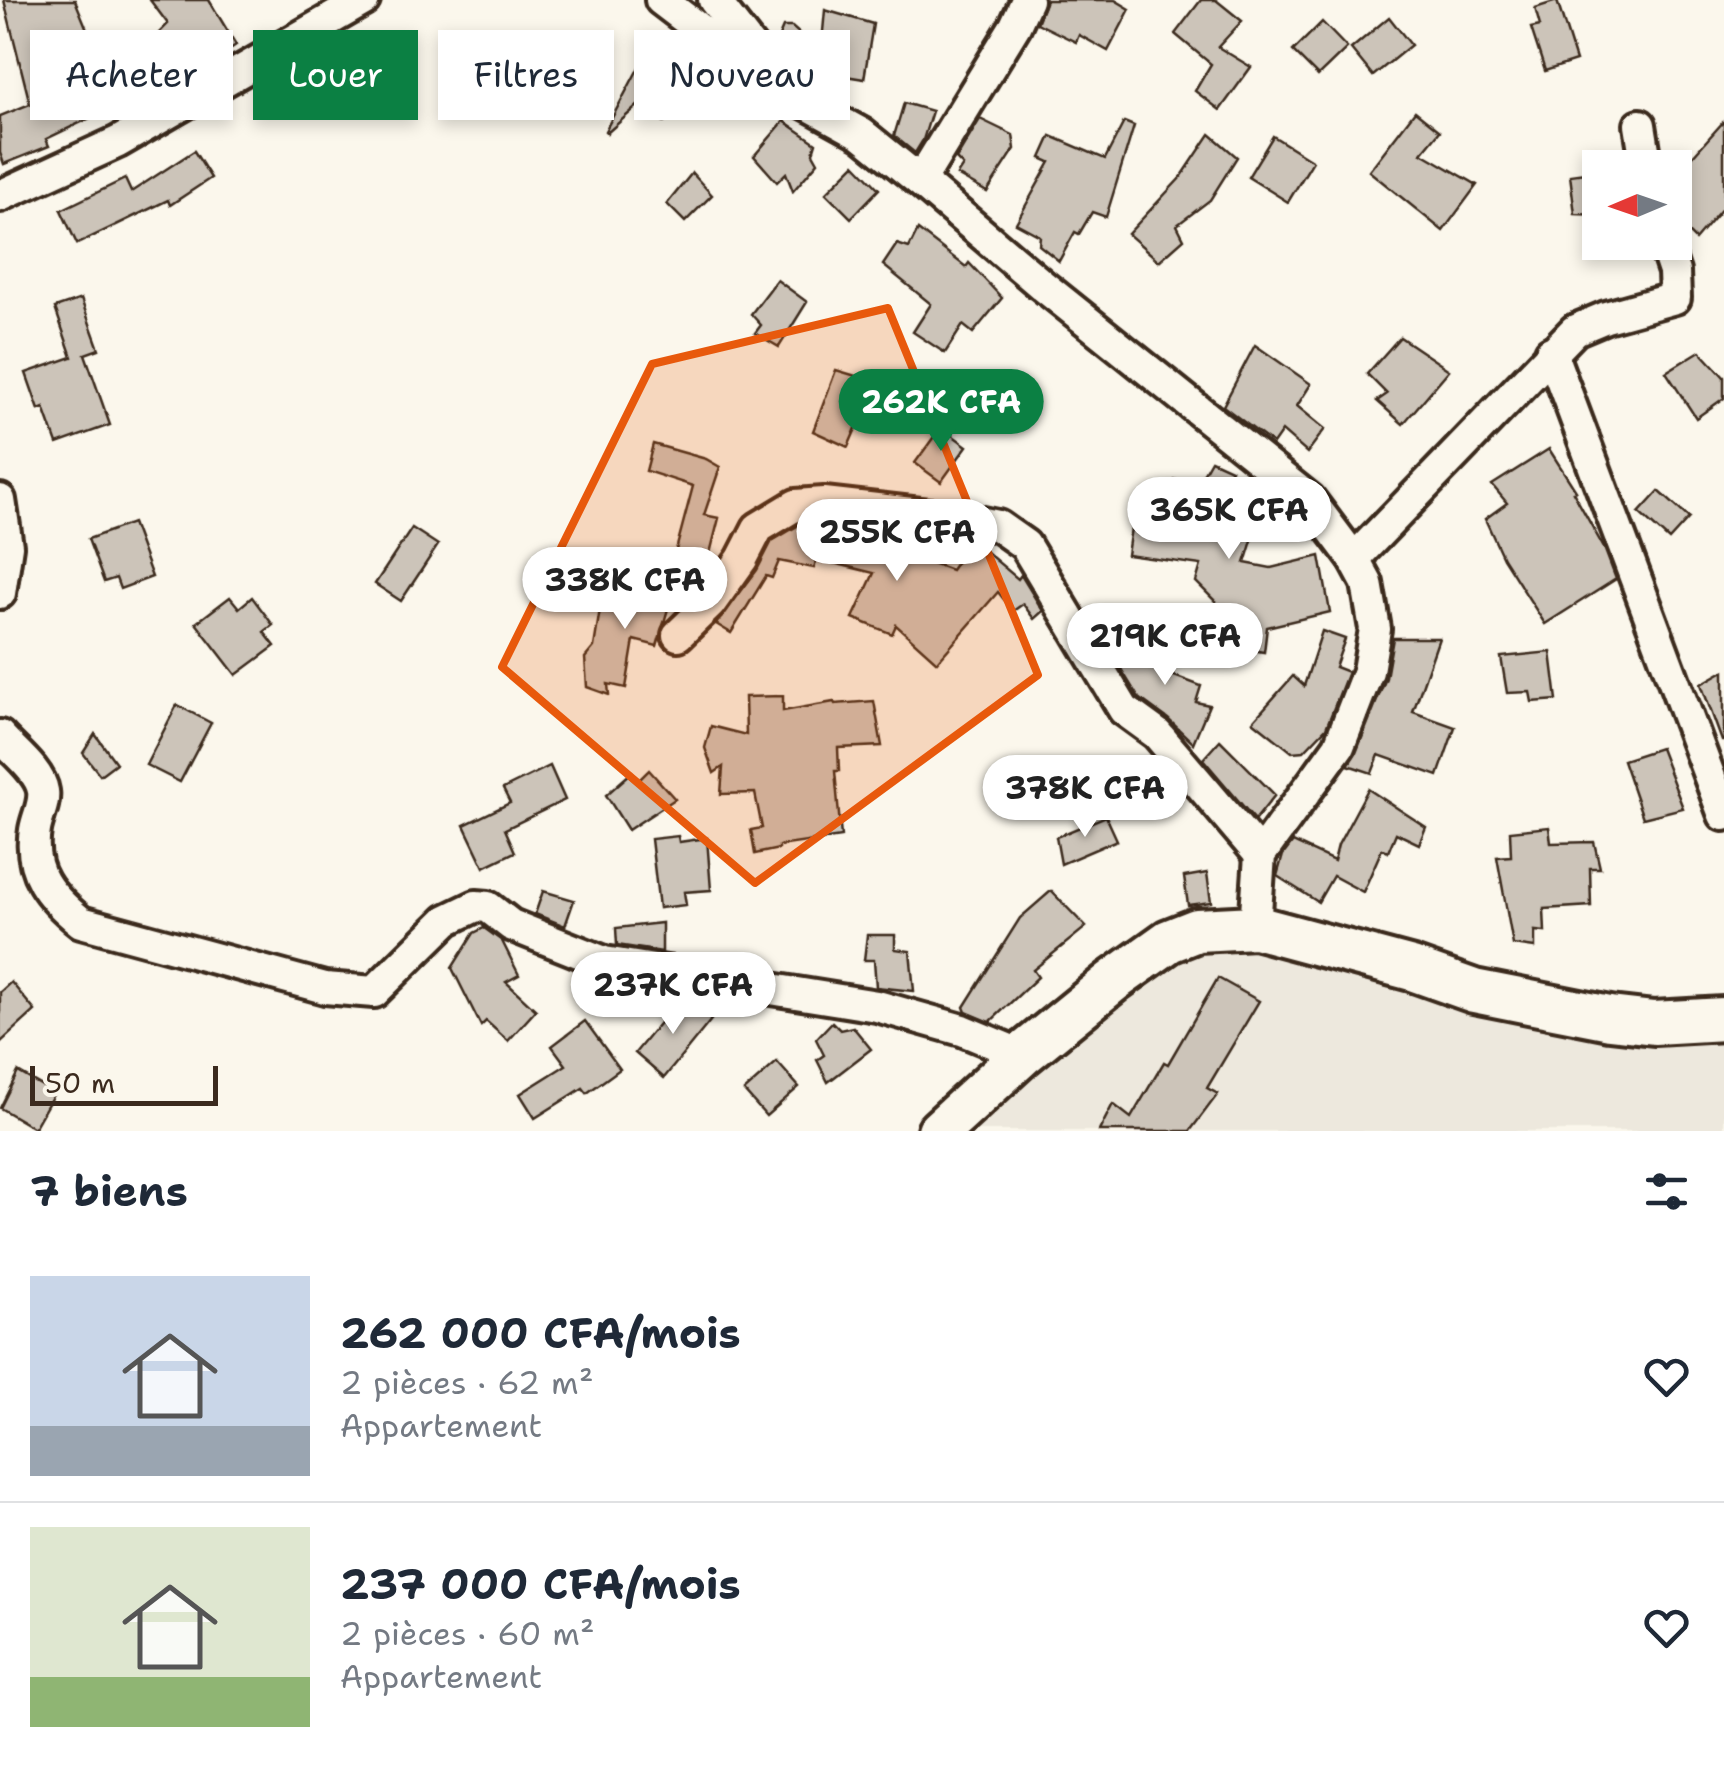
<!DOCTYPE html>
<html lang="fr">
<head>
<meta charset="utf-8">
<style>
	:root { --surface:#fff; --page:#f6f6f7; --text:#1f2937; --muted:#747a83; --line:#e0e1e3; --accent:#0b8043 }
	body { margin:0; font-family:"Shantell Sans",sans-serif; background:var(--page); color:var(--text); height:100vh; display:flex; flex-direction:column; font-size:38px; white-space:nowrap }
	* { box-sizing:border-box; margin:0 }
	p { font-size:32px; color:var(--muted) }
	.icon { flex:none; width:55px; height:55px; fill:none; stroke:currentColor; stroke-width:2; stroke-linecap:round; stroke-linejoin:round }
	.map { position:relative; height:1131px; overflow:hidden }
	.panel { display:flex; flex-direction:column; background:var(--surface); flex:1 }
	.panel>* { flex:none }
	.top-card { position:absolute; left:30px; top:30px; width:1000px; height:90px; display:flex; gap:20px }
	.needle { width:65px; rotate:268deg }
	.fabs { position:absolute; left:1582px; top:150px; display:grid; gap:20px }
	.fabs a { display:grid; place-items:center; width:110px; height:110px; border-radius:0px; background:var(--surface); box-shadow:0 5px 15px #0003; font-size:50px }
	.scale { position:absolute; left:30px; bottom:25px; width:188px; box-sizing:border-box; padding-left:10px; border:5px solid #3b2a1e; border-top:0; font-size:28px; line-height:35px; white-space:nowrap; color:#3b2a1e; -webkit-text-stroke:8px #fbf7ec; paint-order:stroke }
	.price { position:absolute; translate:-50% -85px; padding:0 22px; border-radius:35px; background:#fff; color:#222; font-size:32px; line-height:65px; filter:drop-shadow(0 2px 5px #0008) }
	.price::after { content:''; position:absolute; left:50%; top:60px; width:30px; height:22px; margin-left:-15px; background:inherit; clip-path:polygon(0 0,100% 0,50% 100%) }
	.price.on { background:var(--accent); color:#fff }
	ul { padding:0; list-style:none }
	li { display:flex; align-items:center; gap:30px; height:250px; padding:0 30px }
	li+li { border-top:2px solid var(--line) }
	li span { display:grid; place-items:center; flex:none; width:280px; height:200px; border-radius:0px; color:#555 }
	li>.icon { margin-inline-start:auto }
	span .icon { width:120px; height:120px; fill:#fffc; stroke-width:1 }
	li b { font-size:42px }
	h2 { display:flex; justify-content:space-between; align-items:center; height:120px; padding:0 30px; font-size:42px }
	.chip { padding:0 35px; border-radius:0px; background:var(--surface); box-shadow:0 5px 15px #0003; font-size:35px; line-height:90px }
	.chip.on { background:var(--accent); color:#fff }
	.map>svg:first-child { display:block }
	.built { fill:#ede8dd }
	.building { fill:#ccc4b9; stroke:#3b2a1e; stroke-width:2.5 }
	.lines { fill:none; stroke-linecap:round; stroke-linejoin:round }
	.street-casing { stroke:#3b2a1e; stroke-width:38 }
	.secondary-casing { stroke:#3b2a1e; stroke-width:50 }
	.street { stroke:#fbf7ec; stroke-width:30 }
	.secondary { stroke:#fbf7ec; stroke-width:42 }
	.marked { fill:#e8590c; fill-opacity:0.2; stroke:#e8590c; stroke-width:8; stroke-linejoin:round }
</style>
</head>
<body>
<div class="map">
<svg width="1724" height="1131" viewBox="0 0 1724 1131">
	<rect width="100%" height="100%" fill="#fbf7ec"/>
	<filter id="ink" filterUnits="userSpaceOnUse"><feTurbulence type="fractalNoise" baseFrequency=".01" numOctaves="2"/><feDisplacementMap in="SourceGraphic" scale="20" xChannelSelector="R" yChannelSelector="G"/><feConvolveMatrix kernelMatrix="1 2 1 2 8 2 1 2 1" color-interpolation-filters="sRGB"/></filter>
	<g filter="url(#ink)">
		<path class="built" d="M1236,935L1724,1027V1131H946L1186,940Z"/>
		<g class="building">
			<path d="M4,0H75L100,61L86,64L107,110L46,139L49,146L4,164L0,153V116L30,104Z"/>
			<path d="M150,0H209L236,45L180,84L154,38L168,24Z"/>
			<path d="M1046,0H1115L1130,9L1108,51L1079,35L1076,42L1037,23Z"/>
			<path d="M1201,0H1216L1242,21L1218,47L1251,67L1220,110L1195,91L1211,64L1175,34Z"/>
			<path d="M1557,1L1576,61L1545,71L1531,28L1540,26L1535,8Z"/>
			<path d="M825,10L873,24L864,79L803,69L799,78L782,68L774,48L783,27H792L821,53Z"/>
			<path d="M1389,17L1411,45L1373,76L1351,49Z"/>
			<path d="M1322,22L1347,48L1318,76L1293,51Z"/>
			<path d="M646,54L687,81L664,122L641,103L607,133L605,131Z"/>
			<path d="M904,103L932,111L923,140L915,153L894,136Z"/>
			<path d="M1415,111L1440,131L1422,153L1477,185L1443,231L1369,171Z"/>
			<path d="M980,119L1013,135L1015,149L987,192L957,175L963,166L956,159Z"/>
			<path d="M784,121L816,143L813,153L818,162L793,191L786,173L777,182L754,156Z"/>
			<path d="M1724,121V206L1695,240L1675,220V176Z"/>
			<path d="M1124,122L1134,126L1106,217L1092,212L1079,234L1075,232L1059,261L1039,245L1040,236L1016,223L1050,162L1041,158L1051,136L1105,159Z"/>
			<path d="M1210,134L1237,157L1210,200L1177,225L1184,239L1159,261L1128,234L1182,176Z"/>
			<path d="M1273,136L1313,161L1288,202L1248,177Z"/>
			<path d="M194,151L211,178L170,205L168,200L77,244L61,210L125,179L131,192Z"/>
			<path d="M855,164L879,189L851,218L826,193Z"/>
			<path d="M1600,171V215L1575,214L1570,175Z"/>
			<path d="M692,173L712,195L685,222L667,204Z"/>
			<path d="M918,230L966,267L969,263L1002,298L973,333L963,325L945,353L913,332L931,304L883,265L897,244L909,248Z"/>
			<path d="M777,280L807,302L779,347L755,333L761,325L751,314Z"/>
			<path d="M81,299L99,349L85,354L110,425L57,444L44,408L39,410L26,373L72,357L55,308Z"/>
			<path d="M1400,337L1449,370L1403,424L1377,401L1387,394L1367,374Z"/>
			<path d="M1255,345L1311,384L1297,406L1325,429L1307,453L1282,431L1273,444L1223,406Z"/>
			<path d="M1700,351L1724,377V398L1696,418L1666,372Z"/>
			<path d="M836,370L876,382L848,447L813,431Z"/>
			<path d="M941,427L967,446L941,482L915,463Z"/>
			<path d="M653,444L706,459L720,467L704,515L719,518L703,581L671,569L693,486L646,471Z"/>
			<path d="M1549,449L1576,491L1573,492L1605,550L1616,579L1545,624L1503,558L1485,519L1507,503L1492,485Z"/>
			<path d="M1211,460L1231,469L1219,492L1257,506L1255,517L1259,518L1245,563L1271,568L1320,556L1330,612L1267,627L1264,652L1207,643L1216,602L1196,582L1201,565L1127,555L1133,514L1165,519L1175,480L1198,483Z"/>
			<path d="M1659,491L1689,518L1669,540L1639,513Z"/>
			<path d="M132,523L152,577L120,589L116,578L104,582L88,539Z"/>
			<path d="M799,525L868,527L864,538L951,570L972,540L1018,579L1021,575L1043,611L1034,619L1023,604L1013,611L998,592L937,662L896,625L892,634L853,618L874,573L817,559L814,568L779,561L772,578L766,576L731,633L716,624L757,570L772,541Z"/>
			<path d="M412,528L438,545L401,601L375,584Z"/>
			<path d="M617,578L673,592L657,646L634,640L626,688L608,684L609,695L587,687L585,658L594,647L600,609L611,607Z"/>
			<path d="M230,597L239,608L252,597L273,625L264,632L275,646L236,675L196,623Z"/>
			<path d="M1322,631L1345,639L1335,667L1348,672L1326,728L1304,751L1292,752L1253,721L1293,676L1304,686Z"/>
			<path d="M1393,638H1439L1413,712L1455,727L1438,776L1379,755L1372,773L1348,765L1356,753L1386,678Z"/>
			<path d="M1138,640L1179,656L1169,674L1201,686L1196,702L1209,705L1193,743L1168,719L1138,697L1121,669Z"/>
			<path d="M1551,652L1557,700L1532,702L1530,692L1507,693L1501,657Z"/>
			<path d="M1724,671V741H1722L1701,684Z"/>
			<path d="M783,696V711L834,702L835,704L874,701L882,746L838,748L839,771H835L841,837L779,846V849L755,854L751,830L762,828L755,793L721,794L723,767L714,773L705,748L711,726L746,735L745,697Z"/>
			<path d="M177,705L211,723L180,782L146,765Z"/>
			<path d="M95,734L116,763L100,775L83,753Z"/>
			<path d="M1220,740L1275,795L1255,820L1203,759Z"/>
			<path d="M1660,748L1683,808L1643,818L1623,760Z"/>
			<path d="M550,766L565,800L505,829L515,852L484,867L464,825L510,803L503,789Z"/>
			<path d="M649,770L675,799L628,830L606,795L632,772L638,781Z"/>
			<path d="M1368,789L1426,827L1419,844L1396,833L1388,852L1382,849L1363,892L1333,876L1318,902L1277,876L1283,855L1293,842L1334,861L1338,845Z"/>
			<path d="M1106,816L1117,840L1061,864L1056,837Z"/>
			<path d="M1549,827L1551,843L1594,842L1600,868H1590L1591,906L1544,909L1545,932L1535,931V948L1513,945L1497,857L1511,856L1510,831Z"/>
			<path d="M678,836L679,842L707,838L711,890L684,892L686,905L659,908L651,839Z"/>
			<path d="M1207,873L1211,902L1188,905L1184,877Z"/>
			<path d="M543,891L574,900L565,926L535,914Z"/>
			<path d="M1051,891L1086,927L1033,970L1038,977L990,1022L966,1012L964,1007L1020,918Z"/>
			<path d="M662,923V952L617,945L616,928Z"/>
			<path d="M484,928L502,941L519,975L506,982L536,1010L508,1041L486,1021L481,1026L452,968L474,933Z"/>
			<path d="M867,935H895V949L910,951L914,991L876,987L874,960H864Z"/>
			<path d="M1218,978L1259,1001L1207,1088L1218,1094L1190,1131H1099L1113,1104L1131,1118L1164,1062L1168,1064Z"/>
			<path d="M11,982L35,1011L0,1043V992Z"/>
			<path d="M682,996L711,1020L664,1078L635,1053Z"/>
			<path d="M585,1021L620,1069L587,1093L583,1088L535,1118L520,1094L566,1065L552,1046Z"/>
			<path d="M832,1022L840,1030L853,1027L871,1049L828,1082L817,1060L824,1055L816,1039Z"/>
			<path d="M777,1062L799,1087L766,1116L744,1091Z"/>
			<path d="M18,1072L54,1093L34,1128L0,1108Z"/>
		</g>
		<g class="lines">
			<g class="street-casing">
				<g id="street">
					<path d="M661,0L771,84L862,134L920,181L1042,285L1309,499L1354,559L1367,583L1375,629L1368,671L1339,746L1260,855L1255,927"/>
					<path d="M714,0L753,50L763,68"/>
					<path d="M1640,125L1647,168"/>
					<path d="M920,181L1015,26L1027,0"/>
					<path d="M0,196L118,142L364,0"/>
					<path d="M1551,352L1724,815"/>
					<path d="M0,500L7,546L0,593"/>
					<path d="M1354,559L1575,330L1606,317L1675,298L1674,272L1664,242"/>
					<path d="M678,635L710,604L742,559L758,528L796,505L824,503L964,519L998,526L1025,545L1124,710L1157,734L1260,855"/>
					<path d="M0,736C13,751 40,771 43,791C45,804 37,817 35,830C28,872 50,897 81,922L325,988L374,992L447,920L476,906L488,907L511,925L604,962L877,1006L962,1030L1022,1055"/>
				</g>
			</g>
			<g class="secondary-casing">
				<path id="secondary" d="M939,1131L1022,1055L1113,981L1169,941L1197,930L1255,927L1412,969L1474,991L1610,1018L1654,1023L1724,1019"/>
			</g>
			<use href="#street" class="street"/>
			<use href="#secondary" class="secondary"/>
		</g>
	</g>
	<path class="marked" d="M888,308L1038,675L755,883L502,667L652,364Z"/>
</svg>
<div class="fabs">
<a><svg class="needle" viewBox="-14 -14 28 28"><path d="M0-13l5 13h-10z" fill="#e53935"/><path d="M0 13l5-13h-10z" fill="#747a83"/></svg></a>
</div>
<div class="scale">50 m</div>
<b class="price on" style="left:941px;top:454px">262K CFA</b>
<b class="price" style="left:1229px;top:562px">365K CFA</b>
<b class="price" style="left:897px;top:584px">255K CFA</b>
<b class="price" style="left:625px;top:632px">338K CFA</b>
<b class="price" style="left:1165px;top:688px">219K CFA</b>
<b class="price" style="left:1085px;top:840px">378K CFA</b>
<b class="price" style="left:673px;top:1037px">237K CFA</b>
<div class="top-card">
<a class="chip">Acheter</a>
<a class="chip on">Louer</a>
<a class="chip">Filtres</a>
<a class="chip">Nouveau</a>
</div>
</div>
<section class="panel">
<h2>7 biens<svg class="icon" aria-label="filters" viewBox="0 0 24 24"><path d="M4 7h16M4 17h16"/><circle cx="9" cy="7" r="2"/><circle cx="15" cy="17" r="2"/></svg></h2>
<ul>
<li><span style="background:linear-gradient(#c9d6e8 75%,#9aa5b1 0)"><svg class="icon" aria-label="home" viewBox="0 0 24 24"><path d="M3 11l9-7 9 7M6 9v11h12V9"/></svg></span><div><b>262 000 CFA/mois</b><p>2 pièces · 62 m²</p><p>Appartement</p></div><svg class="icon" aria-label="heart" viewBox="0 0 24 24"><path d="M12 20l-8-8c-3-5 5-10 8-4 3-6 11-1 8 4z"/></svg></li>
<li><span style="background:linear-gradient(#dfe7d0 75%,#8fb573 0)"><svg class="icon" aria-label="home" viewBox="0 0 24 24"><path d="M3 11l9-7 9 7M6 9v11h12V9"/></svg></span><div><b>237 000 CFA/mois</b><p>2 pièces · 60 m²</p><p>Appartement</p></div><svg class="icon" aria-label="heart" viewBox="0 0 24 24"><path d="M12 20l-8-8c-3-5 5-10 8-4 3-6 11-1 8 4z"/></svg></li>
</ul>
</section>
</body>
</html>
